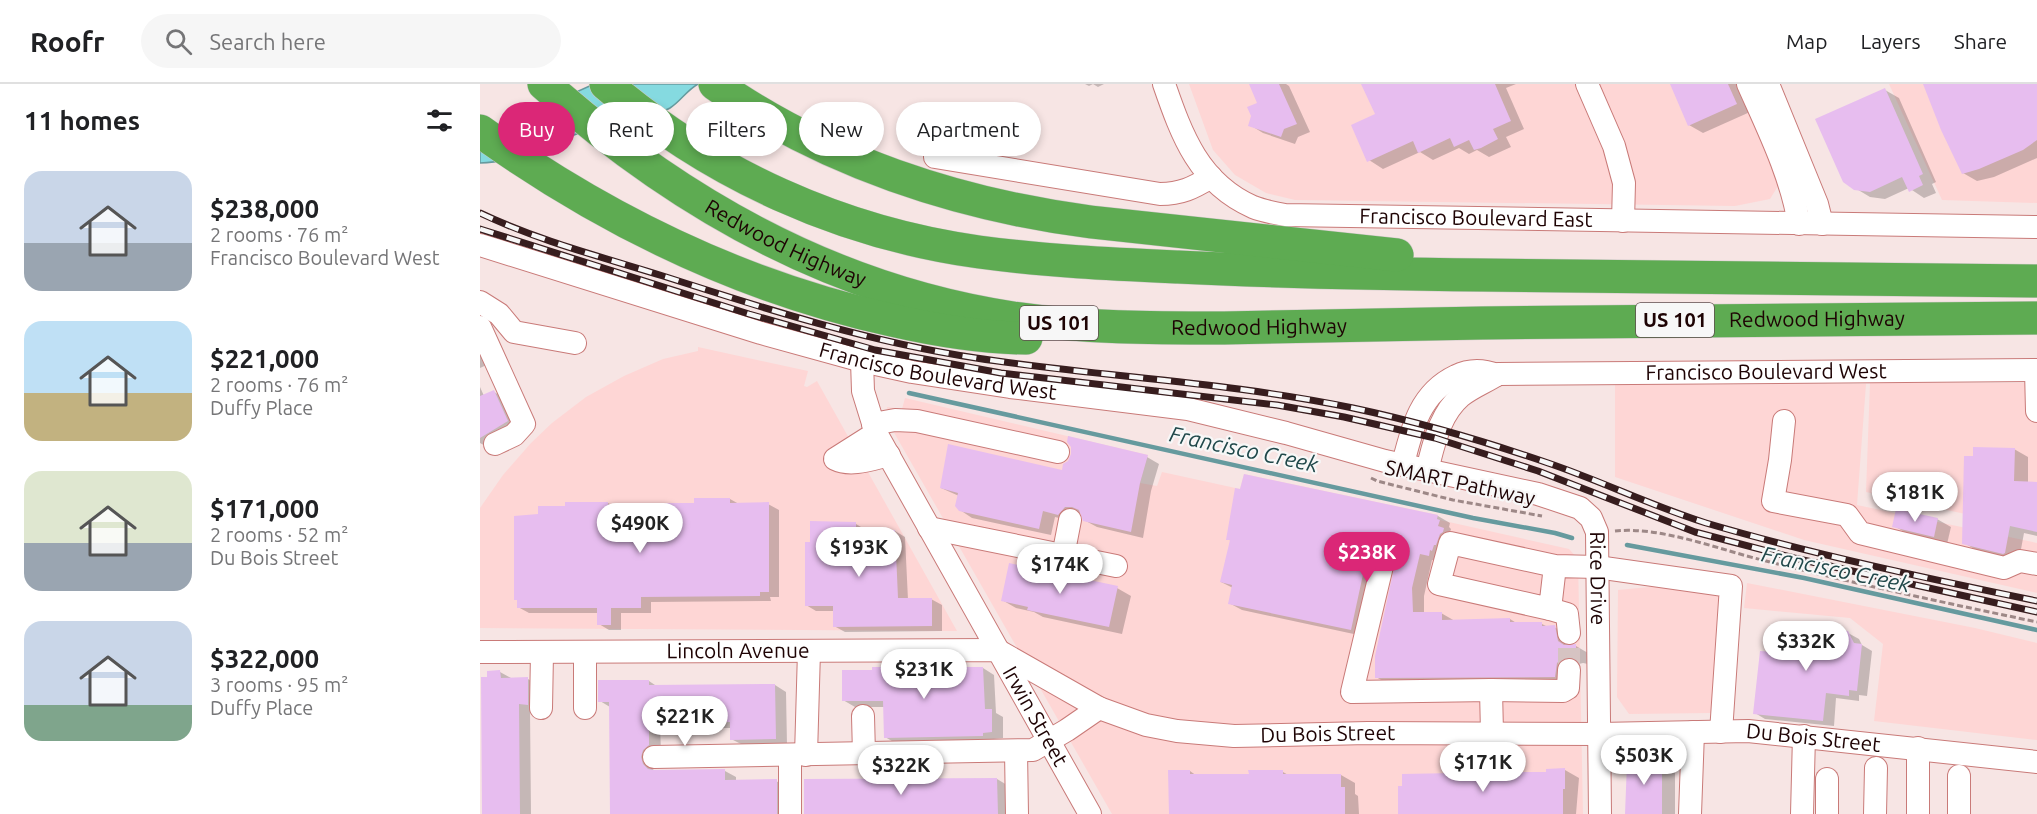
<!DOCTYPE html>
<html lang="en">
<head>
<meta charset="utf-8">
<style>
	:root { --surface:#fff; --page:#f6f6f6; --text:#202124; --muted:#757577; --line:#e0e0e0; --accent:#db2777 }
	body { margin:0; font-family:Ubuntu,sans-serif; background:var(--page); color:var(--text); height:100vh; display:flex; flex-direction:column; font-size:22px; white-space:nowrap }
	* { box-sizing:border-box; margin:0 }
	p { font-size:20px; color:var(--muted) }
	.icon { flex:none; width:33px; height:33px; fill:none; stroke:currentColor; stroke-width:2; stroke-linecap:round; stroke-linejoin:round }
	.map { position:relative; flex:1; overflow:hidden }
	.panel { display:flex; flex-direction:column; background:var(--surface); width:480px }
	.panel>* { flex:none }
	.top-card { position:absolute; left:18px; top:18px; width:570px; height:54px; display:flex; gap:12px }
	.price { position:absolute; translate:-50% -51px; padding:0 14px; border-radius:21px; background:#fff; color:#222; font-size:20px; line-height:39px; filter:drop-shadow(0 2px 3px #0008) }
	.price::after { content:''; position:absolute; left:50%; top:36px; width:18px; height:14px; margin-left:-9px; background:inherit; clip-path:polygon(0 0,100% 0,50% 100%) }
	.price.active { background:var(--accent); color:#fff }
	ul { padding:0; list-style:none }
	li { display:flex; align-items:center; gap:18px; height:150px; padding:0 24px }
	li span { display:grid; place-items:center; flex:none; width:168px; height:120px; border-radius:18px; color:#555 }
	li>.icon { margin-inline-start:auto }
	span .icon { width:72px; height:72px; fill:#fffc; stroke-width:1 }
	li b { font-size:26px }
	h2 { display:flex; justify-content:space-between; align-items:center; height:72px; padding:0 24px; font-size:26px }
	.chip { padding:0 21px; border-radius:27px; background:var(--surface); box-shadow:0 3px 9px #0003; font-size:21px; line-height:54px }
	.chip.active { background:var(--accent); color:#fff }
	header { display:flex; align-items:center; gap:36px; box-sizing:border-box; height:84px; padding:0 30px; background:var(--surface); border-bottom:2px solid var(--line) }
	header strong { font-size:28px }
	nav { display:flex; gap:33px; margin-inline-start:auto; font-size:21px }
	.search { width:420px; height:54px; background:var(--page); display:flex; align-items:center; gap:15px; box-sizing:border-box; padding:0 21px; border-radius:33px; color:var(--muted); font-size:22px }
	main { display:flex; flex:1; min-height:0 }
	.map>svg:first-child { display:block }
	.built { fill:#fed6d5 }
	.water { fill:#85dae0; stroke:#669a9e; stroke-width:1.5 }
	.shadow { fill:#0003 }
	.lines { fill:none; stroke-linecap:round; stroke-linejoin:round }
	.stream { stroke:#669a9e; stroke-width:4.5 }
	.building { fill:#e7bdef }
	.minor-tunnel { stroke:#d6c3c2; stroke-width:22; stroke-dasharray:22 11; stroke-linecap:butt }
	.minor-casing { stroke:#c97a78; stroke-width:24 }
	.highway-casing { stroke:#cec8c8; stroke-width:34 }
	.path { stroke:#9d8887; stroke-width:3; stroke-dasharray:6 3; stroke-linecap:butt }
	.minor { stroke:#fff; stroke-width:22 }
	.highway { stroke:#5eab52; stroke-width:33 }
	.rail-casing { stroke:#371d1e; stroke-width:7 }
	.rail { stroke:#f7f7f7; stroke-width:4.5; stroke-dasharray:14; stroke-linecap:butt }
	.labels { text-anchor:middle; stroke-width:4.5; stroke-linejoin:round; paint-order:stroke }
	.shield { fill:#f7f7f7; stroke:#5f4c4d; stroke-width:1.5 }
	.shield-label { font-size:20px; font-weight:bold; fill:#1e0304 }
	.street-label { font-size:21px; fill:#1e0304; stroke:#f7f7f7 }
	.water-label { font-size:22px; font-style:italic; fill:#20484a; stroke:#f7f7f7 }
</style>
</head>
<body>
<header>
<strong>Roofr</strong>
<div class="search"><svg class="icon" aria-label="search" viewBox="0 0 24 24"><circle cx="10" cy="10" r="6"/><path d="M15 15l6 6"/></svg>Search here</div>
<nav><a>Map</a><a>Layers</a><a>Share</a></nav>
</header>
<main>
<section class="panel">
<h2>11 homes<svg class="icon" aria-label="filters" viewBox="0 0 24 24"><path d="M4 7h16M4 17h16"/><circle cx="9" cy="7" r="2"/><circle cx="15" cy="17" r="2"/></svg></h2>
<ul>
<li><span style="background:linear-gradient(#c9d6e8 60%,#9aa5b1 0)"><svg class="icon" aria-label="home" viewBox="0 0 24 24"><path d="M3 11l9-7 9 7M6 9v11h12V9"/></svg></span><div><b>$238,000</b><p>2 rooms · 76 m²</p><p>Francisco Boulevard West</p></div></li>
<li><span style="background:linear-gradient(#bfe0f5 60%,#c2b280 0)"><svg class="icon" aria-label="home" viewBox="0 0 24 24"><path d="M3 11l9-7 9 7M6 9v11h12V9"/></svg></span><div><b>$221,000</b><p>2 rooms · 76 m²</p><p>Duffy Place</p></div></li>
<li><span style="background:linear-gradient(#dfe7d0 60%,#9aa5b1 0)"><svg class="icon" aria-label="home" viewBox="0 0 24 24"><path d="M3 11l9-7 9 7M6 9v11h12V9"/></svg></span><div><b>$171,000</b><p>2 rooms · 52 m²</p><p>Du Bois Street</p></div></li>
<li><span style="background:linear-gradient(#c9d6e8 70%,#7fa58c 0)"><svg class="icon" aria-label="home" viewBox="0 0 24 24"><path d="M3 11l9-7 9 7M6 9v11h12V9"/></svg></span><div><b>$322,000</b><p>3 rooms · 95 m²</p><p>Duffy Place</p></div></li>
</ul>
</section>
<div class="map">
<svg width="1557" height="730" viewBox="0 0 1557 730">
	<rect width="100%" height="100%" fill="#f7e5e4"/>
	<g class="built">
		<path d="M709,0H1260L1301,97L1290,115L1255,122L815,116L786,109L755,91L733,66Z"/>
		<path d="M1409,0H1557V119L1462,116Z"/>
		<path d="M218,263L328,287L324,302L327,303L337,297L477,547L0,544V424L23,391L51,359L72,339L106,313L144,292L183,275L218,267Z"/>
		<path d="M1390,299H1557V446L1386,408Z"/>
		<path d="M1386,300L1377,421L1557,459V509L1324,456L1135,393V301Z"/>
		<path d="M425,314L668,371L660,399L677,402L682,388L760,405L764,390L958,431L957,435L960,436L1089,465L1098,475L1103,730H632L412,345L407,323L422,325Z"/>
		<path d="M1267,499L1495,544L1557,559V656L1394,637L1403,560L1370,534L1264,524Z"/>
		<path d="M1180,502L1241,509L1231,629L1149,630L1137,613L1138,506Z"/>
	</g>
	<path class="water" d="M114,0H218C207,6 201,17 190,24C175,33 146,33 127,39C89,50 40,79 0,79V55L32,45L61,24Z"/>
	<g class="shadow">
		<path d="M605,0H624L618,3L613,0L609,2Z"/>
		<path d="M771,0H806L809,2L830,48L818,53L815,60L783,49L770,41L779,20Z"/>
		<path d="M883,0H1036L1026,4L1044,45L1026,53L1031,63L1009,73L997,66L989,70L979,64L953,76L940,68L903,85L889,76L897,31Z"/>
		<path d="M1191,0H1258L1270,28L1223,49L1209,41Z"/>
		<path d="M1451,0H1557V74L1514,93L1497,97L1483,89Z"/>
		<path d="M1405,6L1419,14L1456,98L1452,100L1456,109L1444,114L1429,104L1405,115L1390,113L1375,104Z"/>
		<path d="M0,247L11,279L0,284Z"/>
		<path d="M0,303L4,312L14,308L28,316L41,346L9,364L0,359Z"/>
		<path d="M1534,365L1548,373V399H1557V452L1544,449L1539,476L1498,467L1484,459Z"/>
		<path d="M667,373L679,380L671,407L663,454L617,443L604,436L602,429L598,430L591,437L575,433L571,451L492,434L480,426L479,412L461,404L583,388Z"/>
		<path d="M215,415H250L259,420H288L299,426V513H290L291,517L171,518V529H141V546H129L119,540V529H49L38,523L59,431L128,419L138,425V432H163L215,420Z"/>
		<path d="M958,432L970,439L969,443L971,445L961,478L952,476L944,512V529H961L975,537L1030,535L1038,540H1062L1068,543H1074L1087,550L1090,562H1096L1108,569V580L1103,579L1095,581L1087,600H908L896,593L918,474L913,467L902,464L883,552L762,526L749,519L753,504L741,498L751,457L748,455Z"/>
		<path d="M1457,435L1471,443L1467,460L1428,450L1414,442Z"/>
		<path d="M376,440L386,446V448L415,447L425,453L428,516L451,515L462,521V547L365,548L354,542V527H336L326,521L332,459Z"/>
		<path d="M637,504L651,512L642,550L563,533L554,528L536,524L522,516Z"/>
		<path d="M1368,549L1379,555L1382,561L1392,567L1387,612L1379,611V617L1356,614L1354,642L1285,635L1275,629L1295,570Z"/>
		<path d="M503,584L514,591L516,629L523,633V654L514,655V658L417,660L405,653V623H375L363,616Z"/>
		<path d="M20,588L31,594L48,595L59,602V626H50L51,730H4Z"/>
		<path d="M169,597L178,603L295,601L306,608L307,661H263L251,655V644H234L229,641L180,642L181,667L172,681L174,688L245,687L256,693V697H296L308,703V730H132L130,623L120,617Z"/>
		<path d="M1176,673L1195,686V730H1147Z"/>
		<path d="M1010,686L1016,690H1067L1085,686L1099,694L1096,730H920L978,691Z"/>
		<path d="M710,687L717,692L770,691L803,688L810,692L861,691L875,699V710L878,712L879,730H690Z"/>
		<path d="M517,695L527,701L533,730H325Z"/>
	</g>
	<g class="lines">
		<g class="stream">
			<path d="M429,309L993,434L1075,449L1092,454"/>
			<path d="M1147,461L1324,494L1557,546"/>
		</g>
	</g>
	<g class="building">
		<path d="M769,0H799L817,40L804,45L801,53L768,42L771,32L767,23L777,19Z"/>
		<path d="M881,0H1015L1031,37L1013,45L1018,55L1001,64L994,66L989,56L974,63L970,54L938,69L933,57L887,78L871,41L895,30Z"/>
		<path d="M1190,0H1248L1257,20L1208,42Z"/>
		<path d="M1443,0H1557V56L1543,66L1499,85L1482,90L1461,46Z"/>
		<path d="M1405,4L1443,90L1439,92L1443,101L1429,108L1422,93L1390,108L1374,106L1363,98L1335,35Z"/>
		<path d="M14,306L28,337L0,354V312Z"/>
		<path d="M588,352L668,371L660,399L651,448L603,437L599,426L592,423H585L578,431L563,427L559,445L479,427L475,422L478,409L460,404L468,360L582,386L583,380L588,377L591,370V363L587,358Z"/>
		<path d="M1493,363L1535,364L1534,397L1557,398V448L1530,442L1525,469L1523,470L1482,460L1484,372H1493Z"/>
		<path d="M764,390L958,431L957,435L960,436L958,442L964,444L963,448L960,450L956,461H954L952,467L950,466L949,472L940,470L932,504L933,528H962V536L1030,534V538H1062V542L1075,541L1078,557L1084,561L1096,560V575L1089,573L1082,574L1077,579L1075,593L895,594V572L916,475L912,468L913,464L890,458L871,546L748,520L752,501L740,498L750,456H746L755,404L760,405Z"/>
		<path d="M214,414H250V419L289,418V508H280V512L161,513V524H131V541H117V524H37V516H34V432L58,430V422H85V418H128V431H161V422H178V419H214Z"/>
		<path d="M1416,425L1458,434L1454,453L1412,443Z"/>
		<path d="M330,437L376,438V446H415L418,514H452V542L353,543V522H325V458H330Z"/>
		<path d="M529,479L638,502L629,543L547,526L548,523L521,517Z"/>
		<path d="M1297,540L1368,547L1374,559L1382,560L1377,607L1369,606V612L1346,609L1343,637L1273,630L1280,567L1294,568Z"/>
		<path d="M392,583H503L505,625H512V648L503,649V652L404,654L403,617H362V586H392Z"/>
		<path d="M20,586L21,594L48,593V621L39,620L40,730H2L1,593H7V587Z"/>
		<path d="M118,596H169V601L295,600L296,655L250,656V638H221V635L169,636V661L163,666L161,673L163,680L168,685L174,686L245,685V696L297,695V730H130L129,618H118Z"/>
		<path d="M1176,671V676H1182V730H1145L1147,679L1153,672Z"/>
		<path d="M1085,684V705H1083V730H918V702H922V690L976,689L977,685H1010V688H1066V685Z"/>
		<path d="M688,686H710V690H769L768,686H803V690H861V703H865V730H689Z"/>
		<path d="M517,694L518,730H324V695Z"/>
	</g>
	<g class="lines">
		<path class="minor-tunnel" d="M1089,586V549"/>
		<g class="minor-casing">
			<g id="minor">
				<path id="s1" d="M684,0C702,52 719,99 773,123C783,127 794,129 805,131L1557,143"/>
				<path d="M1107,0L1134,62L1144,99L1143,137"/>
				<path d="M1268,0C1288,45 1311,91 1319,140"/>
				<path d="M1288,0L1337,120L1342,140"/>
				<path d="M455,73L680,110C701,110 713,104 731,93"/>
				<path id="s2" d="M0,161L281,249L382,277L432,288L530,303L708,325L806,349L905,377L1058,410L1100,424L1111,434L1117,448L1120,730"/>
				<path d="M0,218L19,230L34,248L95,259"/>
				<path d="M0,243L44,340L34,351L15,360"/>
				<path id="s3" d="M382,277L383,307L396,349L610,730"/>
				<path d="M1556,286L1557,327"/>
				<path d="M1304,337L1300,376L1293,417L1367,431L1380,449L1524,484L1540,477L1557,480"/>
				<path d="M393,340L415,336L437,337L578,368"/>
				<path d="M396,349L355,375C371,383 392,375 409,371"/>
				<path d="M923,380C932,344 940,309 976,292C990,285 1004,286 1017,291"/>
				<path id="s4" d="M947,386C954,360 959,331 981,312C992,303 1006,298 1018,290L1557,286"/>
				<path d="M449,444L636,482"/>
				<path d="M583,472L590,436"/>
				<path d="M903,478L872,608L1011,606L1012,649"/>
				<path d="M1075,482L970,459L959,500L1070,525L1075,482L1117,483L1251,502L1241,648"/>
				<path d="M1070,525L1087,530L1089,549"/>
				<path id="s5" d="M0,568L517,566L619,624L666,641L697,647L754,652L888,649L1120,650L1268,647L1557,678"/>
				<path d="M105,569V624"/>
				<path d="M1011,606L1083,607L1088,604L1089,586"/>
				<path d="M61,624L62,569"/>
				<path d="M383,632L384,670"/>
				<path d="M1438,664V730"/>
				<path d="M536,667L537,730"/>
				<path d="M310,671V730"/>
				<path d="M326,671L329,567"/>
				<path d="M174,673L553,666L587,646L619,624"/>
				<path d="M1210,730L1213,648"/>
				<path d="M1322,730L1324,652"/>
				<path d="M1347,730V695"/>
				<path d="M1395,730L1396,684"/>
				<path d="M1479,730V692"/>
			</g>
		</g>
		<g class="highway-casing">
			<g id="highway">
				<path id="s6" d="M64,0C198,119 354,207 533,234C603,244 673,244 744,244C830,243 916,241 1002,239C1187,236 1372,235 1557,234"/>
				<path d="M126,0C231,90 361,149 499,168C565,177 632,180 698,183C799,188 900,190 1002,191C1187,193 1372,195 1557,197"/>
				<path d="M235,0C344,77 479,121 611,138L917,171"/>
				<path d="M0,47C123,135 262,203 411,236C455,246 500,254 546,254"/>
			</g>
		</g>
		<g class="path">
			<path d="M891,394L897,397L973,416L1062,432"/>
			<path d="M1135,447C1181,442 1240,466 1286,477C1376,500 1466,519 1557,538"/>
		</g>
		<use href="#minor" class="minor"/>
		<use href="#highway" class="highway"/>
		<g class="rail-casing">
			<g id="rail">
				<path d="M0,129C59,157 122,173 183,192C286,225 389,258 496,274C621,293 749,298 873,324C939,338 1004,357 1068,379C1121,397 1172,422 1226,439C1335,471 1446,494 1557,517"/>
				<path d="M0,145L269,230L395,266L521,289L797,321L864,333L955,354L1058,387L1215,448L1314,474L1557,528"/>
			</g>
		</g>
		<use href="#rail" class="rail"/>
	</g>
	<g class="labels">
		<g class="shield">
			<rect x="1156" y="219" width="78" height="34" rx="4.5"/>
			<rect x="540" y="222" width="78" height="34" rx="4.5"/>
		</g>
		<g class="shield-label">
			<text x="1195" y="243">US 101</text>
			<text x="579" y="246">US 101</text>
		</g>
		<g class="street-label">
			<text dy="7" stroke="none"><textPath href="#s1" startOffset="381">Francisco Boulevard East</textPath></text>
			<text dy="7" stroke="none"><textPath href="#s6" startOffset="291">Redwood Highway</textPath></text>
			<text dy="7" stroke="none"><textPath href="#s6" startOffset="1336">Redwood Highway</textPath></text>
			<text dy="7" stroke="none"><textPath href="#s6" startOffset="778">Redwood Highway</textPath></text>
			<text dy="7" stroke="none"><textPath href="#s2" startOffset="476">Francisco Boulevard West</textPath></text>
			<text dy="7" stroke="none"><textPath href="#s4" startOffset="394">Francisco Boulevard West</textPath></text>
			<text transform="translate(980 399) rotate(12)" y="7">SMART Pathway</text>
			<text dy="7" stroke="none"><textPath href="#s2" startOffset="1210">Rice Drive</textPath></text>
			<text dy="7" stroke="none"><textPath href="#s5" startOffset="258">Lincoln Avenue</textPath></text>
			<text dy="7" stroke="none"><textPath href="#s3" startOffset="399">Irwin Street</textPath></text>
			<text dy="7" stroke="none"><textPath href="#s5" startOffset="867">Du Bois Street</textPath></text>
			<text dy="7" stroke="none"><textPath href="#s5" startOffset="1353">Du Bois Street</textPath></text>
		</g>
		<g class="water-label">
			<text transform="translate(764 365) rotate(12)" y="8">Francisco Creek</text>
			<text transform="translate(1356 485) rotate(12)" y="8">Francisco Creek</text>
		</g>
	</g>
</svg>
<b class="price" style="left:1435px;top:439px">$181K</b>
<b class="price" style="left:160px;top:470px">$490K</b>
<b class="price" style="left:379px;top:494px">$193K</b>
<b class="price active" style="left:887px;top:499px">$238K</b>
<b class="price" style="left:580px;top:511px">$174K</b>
<b class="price" style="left:1326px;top:588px">$332K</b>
<b class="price" style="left:444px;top:616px">$231K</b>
<b class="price" style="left:205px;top:663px">$221K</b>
<b class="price" style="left:1164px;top:702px">$503K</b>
<b class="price" style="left:1003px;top:709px">$171K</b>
<b class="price" style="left:421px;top:712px">$322K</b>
<div class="top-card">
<a class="chip active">Buy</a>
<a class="chip">Rent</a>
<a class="chip">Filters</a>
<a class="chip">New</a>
<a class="chip">Apartment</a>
</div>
</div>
</main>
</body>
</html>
